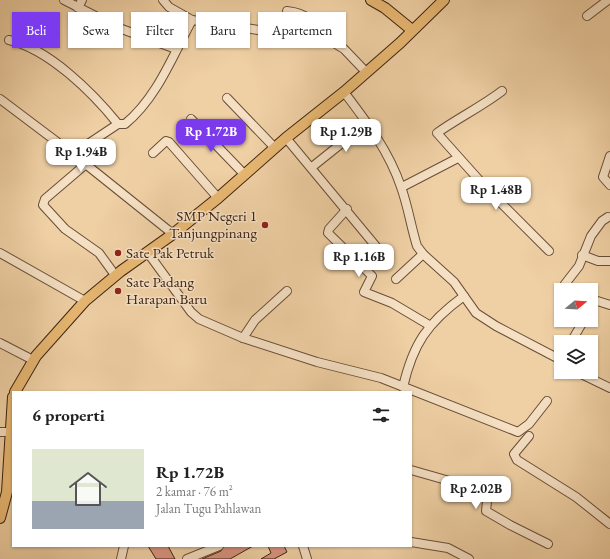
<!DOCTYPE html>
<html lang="id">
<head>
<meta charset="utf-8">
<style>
	:root { --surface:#fff; --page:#f2f2f2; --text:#222; --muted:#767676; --line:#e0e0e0; --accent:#7c3aed }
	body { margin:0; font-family:"EB Garamond",serif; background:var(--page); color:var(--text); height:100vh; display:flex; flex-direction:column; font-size:15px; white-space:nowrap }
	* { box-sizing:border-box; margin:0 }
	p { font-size:13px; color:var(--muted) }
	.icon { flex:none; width:22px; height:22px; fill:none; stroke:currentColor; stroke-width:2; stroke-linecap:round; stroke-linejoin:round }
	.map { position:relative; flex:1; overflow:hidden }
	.drawer { position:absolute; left:12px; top:391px; width:400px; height:156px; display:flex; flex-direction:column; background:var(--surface); border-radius:0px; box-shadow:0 1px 3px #0004 }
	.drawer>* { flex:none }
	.hud { position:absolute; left:12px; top:12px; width:400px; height:36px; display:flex; gap:8px }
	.needle { width:26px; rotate:72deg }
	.controls { position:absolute; left:554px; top:283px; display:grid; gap:8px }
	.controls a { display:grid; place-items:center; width:44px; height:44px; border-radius:0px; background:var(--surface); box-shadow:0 1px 3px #0004; font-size:20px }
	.price { position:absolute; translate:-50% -34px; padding:0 9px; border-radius:8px; background:#fff; color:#222; font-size:13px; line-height:26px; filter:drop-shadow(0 1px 2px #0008) }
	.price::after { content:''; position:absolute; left:50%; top:24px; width:12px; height:9px; margin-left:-6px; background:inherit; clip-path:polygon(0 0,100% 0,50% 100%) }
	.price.on { background:var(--accent); color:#fff }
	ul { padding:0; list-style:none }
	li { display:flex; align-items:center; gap:12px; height:100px; padding:0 20px }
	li+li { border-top:1px solid var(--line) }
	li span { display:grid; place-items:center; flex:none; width:112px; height:80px; border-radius:0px; color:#555 }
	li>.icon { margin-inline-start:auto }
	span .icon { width:48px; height:48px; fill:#fffc; stroke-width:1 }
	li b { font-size:17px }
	h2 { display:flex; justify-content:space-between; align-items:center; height:48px; padding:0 20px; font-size:17px }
	.tag { padding:0 14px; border-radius:0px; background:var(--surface); box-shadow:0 1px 3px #0004; font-size:14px; line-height:36px }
	.tag.on { background:var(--accent); color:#fff }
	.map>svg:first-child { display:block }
	.building { fill:#d8947f; stroke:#3d2314 }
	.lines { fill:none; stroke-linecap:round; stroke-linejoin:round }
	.minor-casing { stroke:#6a4e38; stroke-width:10 }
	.major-casing { stroke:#3d2314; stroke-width:12 }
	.minor { stroke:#f5e0c4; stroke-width:8 }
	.major { stroke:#e8b872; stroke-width:10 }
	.poi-dot { fill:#8f2418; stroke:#f5e0c4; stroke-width:1.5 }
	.labels { text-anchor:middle; stroke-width:3; stroke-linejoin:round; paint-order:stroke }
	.poi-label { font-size:15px; fill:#3d2314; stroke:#f5e0c4; text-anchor:start }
</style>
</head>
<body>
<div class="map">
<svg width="610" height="559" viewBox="0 0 610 559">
	<rect width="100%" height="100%" fill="#efd0a4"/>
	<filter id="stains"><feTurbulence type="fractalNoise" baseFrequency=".005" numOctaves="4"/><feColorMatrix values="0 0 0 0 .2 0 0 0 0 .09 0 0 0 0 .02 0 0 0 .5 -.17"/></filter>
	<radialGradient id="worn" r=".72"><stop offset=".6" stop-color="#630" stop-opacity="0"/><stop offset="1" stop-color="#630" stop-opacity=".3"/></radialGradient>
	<g class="building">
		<path d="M148,546H168L175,559H156Z"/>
		<path d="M224,546H253L230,559H202L221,551Z"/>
		<path d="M268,546H284L287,552L274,559H261L271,553Z"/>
	</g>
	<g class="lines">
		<g class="minor-casing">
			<g id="minor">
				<path d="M64,0L119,28L176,49"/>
				<path d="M163,0L169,7L192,20L331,41L344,49L366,72"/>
				<path d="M78,8L82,0"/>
				<path d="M287,11C304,13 317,19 316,37"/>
				<path d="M587,16L608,0"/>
				<path d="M9,40C49,49 93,93 118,124"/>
				<path d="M502,91C481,107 458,118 437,133L488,190L549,251"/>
				<path d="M344,92C366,121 389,151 401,187C408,206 411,227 417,246L423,254L454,282L476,313L496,326L561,360"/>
				<path d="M227,98L275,148"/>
				<path d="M0,99L73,154L173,234"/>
				<path d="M191,119L244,174"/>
				<path d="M286,138L379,250"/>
				<path d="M153,153L166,141L169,142L218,198"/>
				<path d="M73,154L118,124H125C157,98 173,55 192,20"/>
				<path d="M610,156L603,177L610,185"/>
				<path d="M86,164L45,199L43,205L65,229L99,253L115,275"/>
				<path d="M312,167L367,123"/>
				<path d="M402,187L458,158"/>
				<path d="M347,209L329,229L328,233L372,276L364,292L392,303L429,325"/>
				<path d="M0,253L85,301"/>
				<path d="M148,253L191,312L199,319L243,338L317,362L381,378L518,432L529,424L547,401"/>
				<path d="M582,255L598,261H610"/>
				<path d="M396,279L423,254"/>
				<path d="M571,290L565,284L579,266L591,236L602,221L608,217"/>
				<path d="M591,299L610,305"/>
				<path d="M243,338L255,320L287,291"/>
				<path d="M571,342L584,320"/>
				<path d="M0,343L33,360"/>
				<path d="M577,372L610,388"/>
				<path d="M403,387C413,344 427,323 464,296"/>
				<path d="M0,432H10"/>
				<path d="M529,436L514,454L517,460L576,497L610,524"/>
				<path d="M411,470L488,492L486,511L510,525L548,544"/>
				<path d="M411,542L448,548L469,559"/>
				<path d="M303,546L307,559"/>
				<path d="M121,559L124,546"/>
				<path d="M187,559L219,546"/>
			</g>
		</g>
		<g class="major-casing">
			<g id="major">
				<path d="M371,0L385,8L412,30"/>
				<path d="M15,392L36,356L85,301L121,271L173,234L218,198L286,138L344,92L400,43L444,0"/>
				<path d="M0,518L7,492L13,397"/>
			</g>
		</g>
		<use href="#minor" class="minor"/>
		<use href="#major" class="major"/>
	</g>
	<g class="poi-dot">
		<circle cx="265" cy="225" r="4"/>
		<circle cx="118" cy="253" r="4"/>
		<circle cx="118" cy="291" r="4"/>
	</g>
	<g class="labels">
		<g class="poi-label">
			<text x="257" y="221" text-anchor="end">SMP Negeri 1<tspan x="257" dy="17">Tanjungpinang</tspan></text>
			<text x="126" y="258">Sate Pak Petruk</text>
			<text x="126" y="287">Sate Padang<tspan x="126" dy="17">Harapan Baru</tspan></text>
		</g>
	</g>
	<rect width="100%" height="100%" filter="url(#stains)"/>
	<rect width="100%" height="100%" fill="url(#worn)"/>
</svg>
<div class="controls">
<a><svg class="needle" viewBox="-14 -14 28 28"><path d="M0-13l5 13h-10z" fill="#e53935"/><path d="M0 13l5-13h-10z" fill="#767676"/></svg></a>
<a><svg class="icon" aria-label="layers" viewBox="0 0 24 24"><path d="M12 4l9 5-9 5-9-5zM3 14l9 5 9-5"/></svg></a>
</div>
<b class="price on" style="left:211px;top:153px">Rp 1.72B</b>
<b class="price" style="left:346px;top:153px">Rp 1.29B</b>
<b class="price" style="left:81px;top:173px">Rp 1.94B</b>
<b class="price" style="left:496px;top:211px">Rp 1.48B</b>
<b class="price" style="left:359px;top:278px">Rp 1.16B</b>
<b class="price" style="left:476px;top:510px">Rp 2.02B</b>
<div class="hud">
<a class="tag on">Beli</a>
<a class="tag">Sewa</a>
<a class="tag">Filter</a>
<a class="tag">Baru</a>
<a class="tag">Apartemen</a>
</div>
<section class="drawer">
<h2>6 properti<svg class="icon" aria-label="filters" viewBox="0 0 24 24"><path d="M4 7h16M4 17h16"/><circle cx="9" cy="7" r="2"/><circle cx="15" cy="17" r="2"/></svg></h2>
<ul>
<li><span style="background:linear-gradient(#dfe7d0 65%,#9aa5b1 0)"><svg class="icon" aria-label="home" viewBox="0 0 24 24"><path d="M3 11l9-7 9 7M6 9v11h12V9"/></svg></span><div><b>Rp 1.72B</b><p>2 kamar · 76 m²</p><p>Jalan Tugu Pahlawan</p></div></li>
</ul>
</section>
</div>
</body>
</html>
